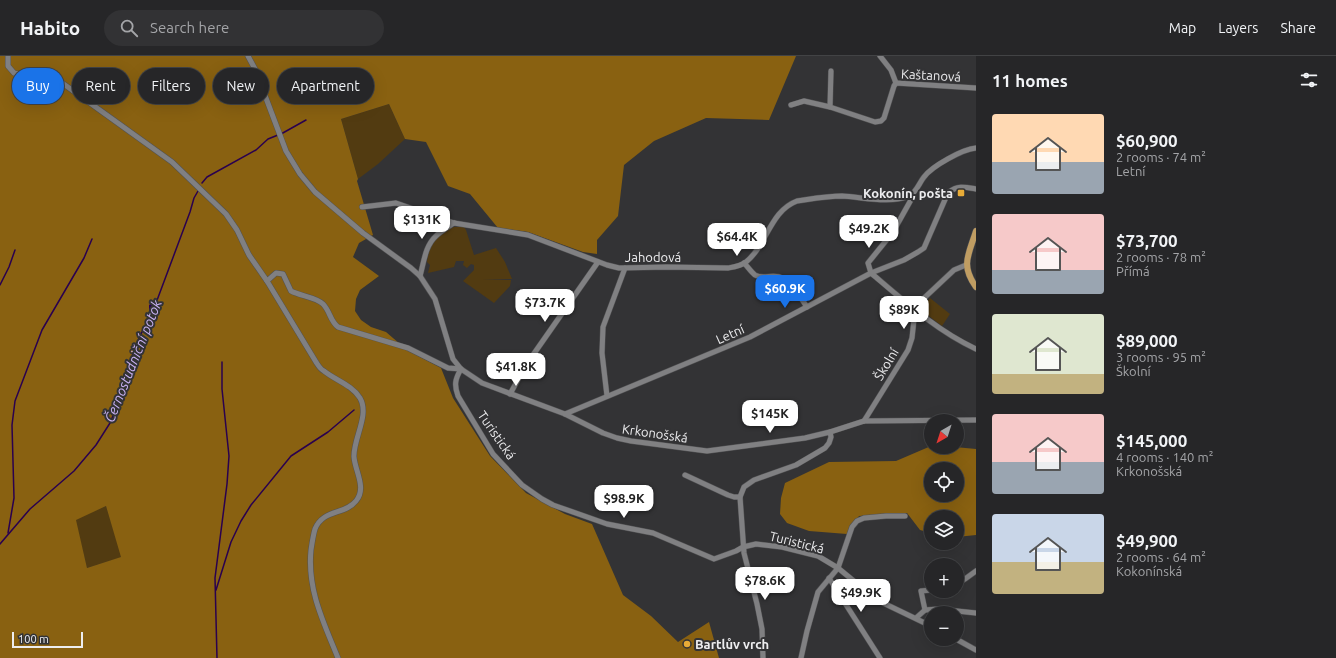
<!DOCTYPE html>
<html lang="en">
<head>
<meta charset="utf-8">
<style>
	:root { --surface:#262628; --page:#323234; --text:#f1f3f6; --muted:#a4a5a8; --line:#424345; --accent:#1a73e8 }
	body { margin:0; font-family:Ubuntu,sans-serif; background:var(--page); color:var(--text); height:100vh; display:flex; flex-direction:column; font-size:15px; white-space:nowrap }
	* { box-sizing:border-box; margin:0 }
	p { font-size:13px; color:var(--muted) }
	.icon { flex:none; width:22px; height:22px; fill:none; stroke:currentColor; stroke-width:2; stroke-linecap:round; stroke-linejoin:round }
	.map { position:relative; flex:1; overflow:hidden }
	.details { display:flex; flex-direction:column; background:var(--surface); width:360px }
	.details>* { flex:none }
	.hud { position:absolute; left:12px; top:12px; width:380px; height:36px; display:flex; gap:8px }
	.needle { width:26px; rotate:219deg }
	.buttons { position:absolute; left:924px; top:358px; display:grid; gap:8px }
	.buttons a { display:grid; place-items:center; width:40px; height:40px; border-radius:50%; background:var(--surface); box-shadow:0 4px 16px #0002,0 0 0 1px var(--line); font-size:20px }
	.scale { position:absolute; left:12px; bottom:10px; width:71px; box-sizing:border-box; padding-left:4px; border:2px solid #ededef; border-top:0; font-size:11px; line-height:14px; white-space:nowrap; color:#ededef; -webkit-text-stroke:3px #333335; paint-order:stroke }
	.price { position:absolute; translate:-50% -34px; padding:0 9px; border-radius:8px; background:#fff; color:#222; font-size:13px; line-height:26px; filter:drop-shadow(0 1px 2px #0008) }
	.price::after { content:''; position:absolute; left:50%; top:24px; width:12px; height:9px; margin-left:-6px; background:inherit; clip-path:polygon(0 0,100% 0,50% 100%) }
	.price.active { background:var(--accent); color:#fff }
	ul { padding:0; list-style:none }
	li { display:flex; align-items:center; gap:12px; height:100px; padding:0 16px }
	li span { display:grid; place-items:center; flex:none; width:112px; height:80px; border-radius:4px; color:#555 }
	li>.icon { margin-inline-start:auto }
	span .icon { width:48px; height:48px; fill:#fffc; stroke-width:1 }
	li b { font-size:17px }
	h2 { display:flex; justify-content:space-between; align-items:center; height:48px; padding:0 16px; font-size:17px }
	.pill { padding:0 14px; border-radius:18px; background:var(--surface); box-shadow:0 4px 16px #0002,0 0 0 1px var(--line); font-size:14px; line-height:36px }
	.pill.active { background:var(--accent); color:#fff }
	header { display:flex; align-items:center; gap:24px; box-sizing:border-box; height:56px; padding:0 20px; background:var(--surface); border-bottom:1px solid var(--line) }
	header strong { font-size:19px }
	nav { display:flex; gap:22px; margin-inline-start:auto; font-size:14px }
	.search { width:280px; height:36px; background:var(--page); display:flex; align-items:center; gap:10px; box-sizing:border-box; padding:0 14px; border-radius:22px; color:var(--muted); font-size:15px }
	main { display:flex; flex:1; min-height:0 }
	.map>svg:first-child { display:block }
	.green { fill:#523b11 }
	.forest { fill:#896111; fill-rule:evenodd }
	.water { fill:#2a004f }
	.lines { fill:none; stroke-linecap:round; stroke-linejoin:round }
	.stream { stroke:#2a004f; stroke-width:1.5 }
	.minor-casing { stroke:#525254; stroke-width:6 }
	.major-casing { stroke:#525254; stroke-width:7 }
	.minor { stroke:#808082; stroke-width:5 }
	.major { stroke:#c09d62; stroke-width:6 }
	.poi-dot { fill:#e8ab37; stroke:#333335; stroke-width:1.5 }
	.labels { text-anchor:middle; stroke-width:4; stroke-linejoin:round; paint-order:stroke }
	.street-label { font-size:13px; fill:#ededef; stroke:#333335 }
	.poi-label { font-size:13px; font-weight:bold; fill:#ededef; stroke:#333335; text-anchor:end }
	.water-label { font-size:14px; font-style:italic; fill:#cab3f5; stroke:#333335 }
</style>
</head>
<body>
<header>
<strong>Habito</strong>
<div class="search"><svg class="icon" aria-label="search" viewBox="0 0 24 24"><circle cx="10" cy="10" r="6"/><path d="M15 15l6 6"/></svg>Search here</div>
<nav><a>Map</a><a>Layers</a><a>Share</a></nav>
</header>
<main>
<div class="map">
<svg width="976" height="602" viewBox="0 0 976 602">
	<rect width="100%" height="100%" fill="#333335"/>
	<g class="green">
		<path d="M389,48L405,83L378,108L358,123L341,63Z"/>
		<path d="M454,171H464L466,174L474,199L496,192L505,206L512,223H483L511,224L510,230L494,247L463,225L474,214V209L471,208L467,212L463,209L464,205H456L454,211L428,217L430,209L427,206C429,188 437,178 454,171Z"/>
		<path d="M930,242L950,258L942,270L921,254Z"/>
		<path d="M106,450L122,501L87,512L75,463Z"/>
	</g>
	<g class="forest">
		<path d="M0,0H796L769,64L706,62L654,85L624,109L618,160L597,184V198L583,196L528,176L498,172L470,138L448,130L426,86L405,83L389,48L341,63L358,123L357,125L373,179L359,187L353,201L379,220L360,234L356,243L355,255L361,264L371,271L386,276L407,294L441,312L453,342L490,400L526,437L565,458L592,468L623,539L651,560L678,586L709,566L719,602H0ZM106,450L121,501L87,512L76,464Z"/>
		<path d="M931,390V391H955L976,393V479L957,481V461H931V477L920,474L907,457L859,460L847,478L809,475L787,467L780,458L781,442L785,427L829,406L896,405ZM931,413H957V439H931Z"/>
	</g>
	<path class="water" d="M154,245L157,246L160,251V255L157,257L151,258L149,255V249Z"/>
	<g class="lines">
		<g class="stream">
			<path d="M281,78L306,64"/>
			<path d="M202,127L207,121L256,94L268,83L278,79"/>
			<path d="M0,229L9,211L15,194"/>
			<path d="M156,247L190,156L194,142L198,135"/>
			<path d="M8,477L14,442L12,369L15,345L42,274L84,202L92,183"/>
			<path d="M0,488L30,453L74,415L96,389L110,367L117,350L128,311L140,280L152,256"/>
			<path d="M216,534L231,486L241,465L251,449L291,400L328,376L354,354"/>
			<path d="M217,602L215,522L227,428L229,400L222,333V306"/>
		</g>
		<g class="minor-casing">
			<g id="minor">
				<path d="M8,0V10L14,17L18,18C37,20 49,17 65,29L172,106L226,158L237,174L249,199L267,225L316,306C318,309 320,313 324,315C335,324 352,329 360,342C370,359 353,383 354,401C355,415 367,432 356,445C345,459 323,453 315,473C313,480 312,487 311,494C307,534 324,567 338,602"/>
				<path d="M248,0L255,13L286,95L300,118L315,136L363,177L411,212L420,220L435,243L453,303L461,313L482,327L565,358L603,377L617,382L631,385L707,395L805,382L830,376L864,365L976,364"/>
				<path d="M880,0L891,14L896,27"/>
				<path d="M831,15L830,51L875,66L881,65L884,62L894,30L896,27L976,32"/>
				<path d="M791,49L804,45L830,51"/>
				<path d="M913,137L912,142L893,176L868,207L871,217C904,245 937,275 976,293"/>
				<path d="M362,151L396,147L454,167L528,179L607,209L619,212L667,211L728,212C734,211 741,210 746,206C767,189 770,155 797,145C811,143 827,140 842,140C862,141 890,148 909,140C917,136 919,127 924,121C932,110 963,93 976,92"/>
				<path d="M744,207C748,211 751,216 755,219C763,224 774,217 782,222C793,228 800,241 807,251"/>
				<path d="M420,220C424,206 425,190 436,180C441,175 448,171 454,167"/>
				<path d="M267,225L276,217L283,218L291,235C300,240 316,241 323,248C330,255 330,265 338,271L408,292L448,312L461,313"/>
				<path d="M461,313C455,323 454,329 458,340L493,398L522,429L542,443L553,449L607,468L653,477L714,503L736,495L743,491L756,488L782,491L818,500L838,512L877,544L931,570"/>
				<path d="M510,338L526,309L598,206"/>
				<path d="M607,340L602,297L603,271L625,212"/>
				<path d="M565,358L750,281L871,217L904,204L918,196L924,192L927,185L947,139L949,136C958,129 965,131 976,133"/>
				<path d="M864,365L908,294L912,282L915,254L922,244L954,214L966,209"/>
				<path d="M685,419L728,439L734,441H740"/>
				<path d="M829,522L880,602"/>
				<path d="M957,528L965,523L976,515"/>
				<path d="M925,554L921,535L931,534"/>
				<path d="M916,562L925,554L938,553L976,557"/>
				<path d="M956,583L976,594"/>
				<path d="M763,602L762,573L757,548L744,497L740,441L744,431L754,424L796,409L825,392L829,387L831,381L830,376"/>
				<path d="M801,602L807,575L818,536L838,512L852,471L857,465L864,462L886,460H905"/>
			</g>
		</g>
		<g class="major-casing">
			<path id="major" d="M976,175C969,198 960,209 976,231"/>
		</g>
		<use href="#minor" class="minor"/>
		<use href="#major" class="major"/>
	</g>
	<g class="poi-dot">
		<rect x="957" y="133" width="8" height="8" rx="2"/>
		<circle cx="687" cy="588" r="4"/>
	</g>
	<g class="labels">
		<g class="street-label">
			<text transform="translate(931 19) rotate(3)" y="5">Kaštanová</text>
			<text x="653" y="206">Jahodová</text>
			<text transform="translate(730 278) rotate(-24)" y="5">Letní</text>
			<text transform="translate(886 308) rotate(-59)" y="5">Školní</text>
			<text transform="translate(655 377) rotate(8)" y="5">Krkonošská</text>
			<text transform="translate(497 379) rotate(55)" y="5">Turistická</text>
			<text transform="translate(797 486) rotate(14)" y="5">Turistická</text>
		</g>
		<g class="poi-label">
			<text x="953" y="142">Kokonín, pošta</text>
			<text x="695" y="593" text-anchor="start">Bartlův vrch</text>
		</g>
		<g class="water-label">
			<text transform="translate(133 305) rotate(-68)" y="5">Černostudniční potok</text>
		</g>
	</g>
</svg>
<div class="buttons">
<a><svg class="needle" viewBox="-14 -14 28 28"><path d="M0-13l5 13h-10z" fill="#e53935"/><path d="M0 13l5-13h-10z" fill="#a4a5a8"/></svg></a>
<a><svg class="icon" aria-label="locate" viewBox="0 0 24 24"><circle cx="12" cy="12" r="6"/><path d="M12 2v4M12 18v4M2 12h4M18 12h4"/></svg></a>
<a><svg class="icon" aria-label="layers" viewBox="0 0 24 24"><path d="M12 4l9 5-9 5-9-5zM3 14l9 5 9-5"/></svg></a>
<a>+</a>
<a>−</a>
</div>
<div class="scale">100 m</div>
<b class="price" style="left:422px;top:184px">$131K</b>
<b class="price" style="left:869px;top:193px">$49.2K</b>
<b class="price" style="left:737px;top:201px">$64.4K</b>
<b class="price active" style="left:785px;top:253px">$60.9K</b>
<b class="price" style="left:545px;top:267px">$73.7K</b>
<b class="price" style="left:904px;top:274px">$89K</b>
<b class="price" style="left:516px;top:331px">$41.8K</b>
<b class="price" style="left:770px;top:378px">$145K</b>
<b class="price" style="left:624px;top:463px">$98.9K</b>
<b class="price" style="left:765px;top:545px">$78.6K</b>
<b class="price" style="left:861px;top:557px">$49.9K</b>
<div class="hud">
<a class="pill active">Buy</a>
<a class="pill">Rent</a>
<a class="pill">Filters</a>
<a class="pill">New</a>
<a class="pill">Apartment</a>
</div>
</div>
<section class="details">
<h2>11 homes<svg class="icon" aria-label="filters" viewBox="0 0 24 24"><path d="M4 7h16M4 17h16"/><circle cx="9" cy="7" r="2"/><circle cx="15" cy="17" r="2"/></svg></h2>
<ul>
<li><span style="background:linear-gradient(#ffd9b3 60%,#9aa5b1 0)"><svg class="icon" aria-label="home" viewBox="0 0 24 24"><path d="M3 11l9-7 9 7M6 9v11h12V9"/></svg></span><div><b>$60,900</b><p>2 rooms · 74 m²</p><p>Letní</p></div></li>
<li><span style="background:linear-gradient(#f6c9c9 70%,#9aa5b1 0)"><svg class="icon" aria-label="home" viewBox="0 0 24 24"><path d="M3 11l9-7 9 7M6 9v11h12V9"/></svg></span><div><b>$73,700</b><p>2 rooms · 78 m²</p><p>Přímá</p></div></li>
<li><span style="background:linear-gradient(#dfe7d0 75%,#c2b280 0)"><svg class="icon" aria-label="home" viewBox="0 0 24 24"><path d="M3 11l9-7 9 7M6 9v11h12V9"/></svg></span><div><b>$89,000</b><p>3 rooms · 95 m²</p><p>Školní</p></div></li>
<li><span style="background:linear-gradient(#f6c9c9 60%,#9aa5b1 0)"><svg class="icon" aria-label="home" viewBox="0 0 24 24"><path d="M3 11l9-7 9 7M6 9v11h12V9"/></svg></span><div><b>$145,000</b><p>4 rooms · 140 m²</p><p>Krkonošská</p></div></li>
<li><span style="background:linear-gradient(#c9d6e8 60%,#c2b280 0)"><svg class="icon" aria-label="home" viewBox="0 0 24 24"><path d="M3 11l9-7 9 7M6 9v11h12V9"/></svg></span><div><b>$49,900</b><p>2 rooms · 64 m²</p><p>Kokonínská</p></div></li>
</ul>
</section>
</main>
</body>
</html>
